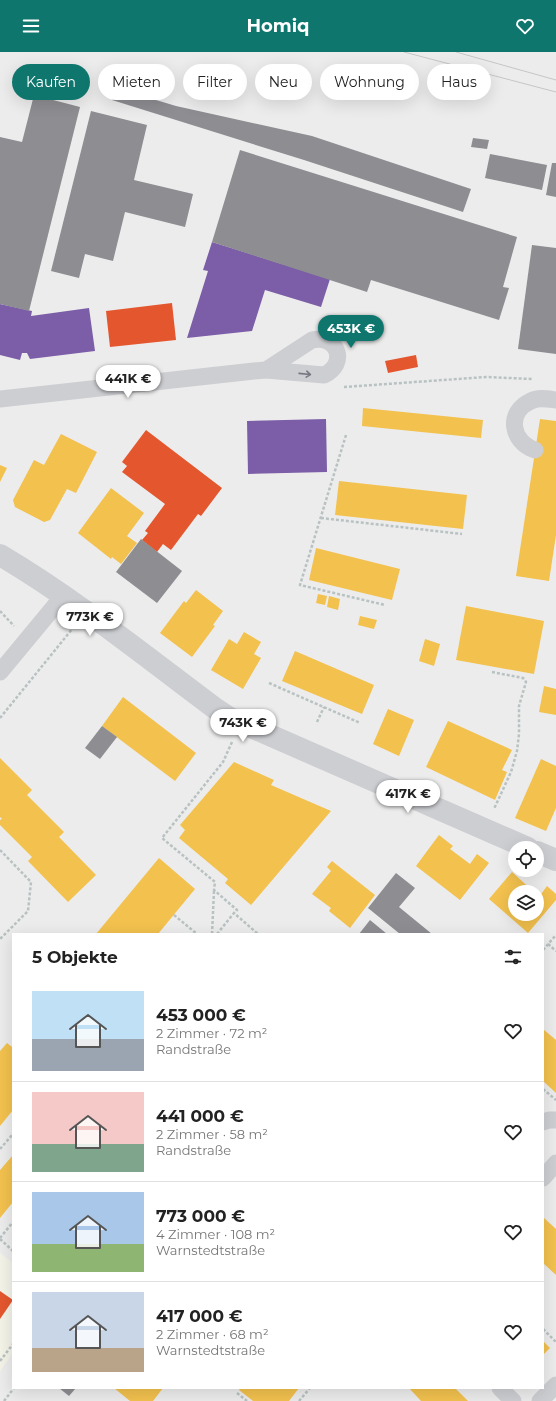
<!DOCTYPE html>
<html lang="de">
<head>
<meta charset="utf-8">
<style>
	:root { --surface:#fff; --page:#f2f2f2; --text:#222; --muted:#767676; --line:#e0e0e0; --accent:#0f766e }
	body { margin:0; font-family:Montserrat,sans-serif; background:var(--page); color:var(--text); height:100vh; display:flex; flex-direction:column; font-size:15px; white-space:nowrap }
	* { box-sizing:border-box; margin:0 }
	p { font-size:13px; color:var(--muted) }
	.icon { flex:none; width:22px; height:22px; fill:none; stroke:currentColor; stroke-width:2; stroke-linecap:round; stroke-linejoin:round }
	.map { position:relative; flex:1; overflow:hidden }
	.details { position:absolute; left:12px; top:881px; width:532px; height:456px; display:flex; flex-direction:column; background:var(--surface); border-radius:0px; box-shadow:0 4px 16px #0002 }
	.details>* { flex:none }
	.top-card { position:absolute; left:12px; top:12px; width:532px; height:36px; display:flex; gap:8px }
	.controls { position:absolute; left:508px; top:789px; display:grid; gap:8px }
	.controls a { display:grid; place-items:center; width:36px; height:36px; border-radius:50%; background:var(--surface); box-shadow:0 4px 16px #0002; font-size:20px }
	.price { position:absolute; translate:-50% -34px; padding:0 9px; border-radius:14px; background:#fff; color:#222; font-size:13px; line-height:26px; filter:drop-shadow(0 1px 2px #0008) }
	.price::after { content:''; position:absolute; left:50%; top:24px; width:12px; height:9px; margin-left:-6px; background:inherit; clip-path:polygon(0 0,100% 0,50% 100%) }
	.price.active { background:var(--accent); color:#fff }
	ul { padding:0; list-style:none }
	li { display:flex; align-items:center; gap:12px; height:100px; padding:0 20px }
	li+li { border-top:1px solid var(--line) }
	li span { display:grid; place-items:center; flex:none; width:112px; height:80px; border-radius:0px; color:#555 }
	li>.icon { margin-inline-start:auto }
	span .icon { width:48px; height:48px; fill:#fffc; stroke-width:1 }
	li b { font-size:17px }
	h2 { display:flex; justify-content:space-between; align-items:center; height:48px; padding:0 20px; font-size:17px }
	.chip { padding:0 14px; border-radius:18px; background:var(--surface); box-shadow:0 4px 16px #0002; font-size:14px; line-height:36px }
	.chip.active { background:var(--accent); color:#fff }
	header { display:flex; justify-content:space-between; align-items:center; height:52px; padding:0 20px; background:var(--accent); color:#fff; font-size:18px; font-weight:700 }
	.map>svg:first-child { display:block }
	.commercial { fill:#f4f3e8 }
	.homes { fill:#f2c14e }
	.shops { fill:#e4572e }
	.offices { fill:#7b5ea7 }
	.industry { fill:#8d8d92 }
	.lines { fill:none; stroke-linecap:round; stroke-linejoin:round }
	.path { stroke:#b8c2c2; stroke-width:2.5; stroke-dasharray:3 2; stroke-linecap:butt }
	.street { stroke:#cdced2; stroke-width:17 }
	.secondary { stroke:#cdced2; stroke-width:22 }
	.tram { stroke:#c5c6c8; stroke-width:1 }
	.oneway { stroke:#757882 }
</style>
</head>
<body>
<header><svg class="icon" aria-label="menu" viewBox="0 0 24 24"><path d="M4 6h16M4 12h16M4 18h16"/></svg>Homiq<svg class="icon" aria-label="heart" viewBox="0 0 24 24"><path d="M12 20l-8-8c-3-5 5-10 8-4 3-6 11-1 8 4z"/></svg></header>
<div class="map">
<svg width="556" height="1349" viewBox="0 0 556 1349">
	<rect width="100%" height="100%" fill="#edecec"/>
	<path class="commercial" d="M0,1201L13,1211V1301L0,1319Z"/>
	<g class="homes">
		<path d="M363,356L483,368L481,386L362,374Z"/>
		<path d="M540,367L556,369V483L549,529L516,524Z"/>
		<path d="M61,382L97,400L76,441L67,437L50,468L44,470L15,455L13,448L34,408L44,413Z"/>
		<path d="M0,413L7,416L0,430Z"/>
		<path d="M339,429L467,443L463,477L335,463Z"/>
		<path d="M111,436L144,461L127,484L137,491L121,512L112,505L111,507L78,481Z"/>
		<path d="M316,496L400,517L392,548L309,528Z"/>
		<path d="M196,538L223,559L213,573L215,574L192,605L160,581L184,549L186,551Z"/>
		<path d="M318,542L327,544L325,553L316,551Z"/>
		<path d="M329,544L340,547L338,558L327,555Z"/>
		<path d="M466,554L544,569L534,622L456,608Z"/>
		<path d="M360,564L377,568L374,577L358,573Z"/>
		<path d="M244,580L261,590L254,602L261,606L243,637L211,618L229,587L237,592Z"/>
		<path d="M425,587L440,592L434,614L419,609Z"/>
		<path d="M295,599L374,633L362,662L282,629Z"/>
		<path d="M544,634L556,637V663L539,660Z"/>
		<path d="M123,645L196,701L175,729L102,674Z"/>
		<path d="M388,657L414,668L399,704L373,692Z"/>
		<path d="M448,669L512,698L502,718L507,720L495,748L426,715Z"/>
		<path d="M0,706L32,738L27,743L64,780L59,785L96,823L68,850L28,809L32,805L0,773V768L2,767L0,765Z"/>
		<path d="M541,707L556,714V756L546,779L515,766Z"/>
		<path d="M234,710L274,728L271,733L331,759L251,853L225,831L228,827L179,786L185,778L180,773Z"/>
		<path d="M439,783L453,794L450,797L470,812L477,802L489,811L460,848L416,814Z"/>
		<path d="M159,806L195,837L158,882H96Z"/>
		<path d="M332,809L375,843L350,876L329,859L331,856L312,842L331,819L327,815Z"/>
		<path d="M512,820L534,840H515V862H537V843L539,845L547,834L556,842V848L528,881L489,847Z"/>
		<path d="M543,977L556,988V1041L543,1029Z"/>
		<path d="M7,991L12,995L13,993V1058L0,1074V999Z"/>
		<path d="M13,1103V1150L0,1166V1118Z"/>
		<path d="M543,1165L556,1177V1223L543,1211Z"/>
		<path d="M543,1289L550,1296L543,1303Z"/>
		<path d="M114,1336H163L153,1349H130Z"/>
		<path d="M240,1336H299L289,1349H253L239,1338Z"/>
		<path d="M409,1336H455L468,1349H421Z"/>
	</g>
	<g class="shops">
		<path d="M172,251L176,288L110,295L106,259Z"/>
		<path d="M416,303L418,315L388,321L385,309Z"/>
		<path d="M146,378L222,436L201,464L198,462L171,498L163,492L157,500L142,488L148,481L145,479L165,452L122,420L127,414L122,410Z"/>
		<path d="M0,1239L13,1248L0,1267Z"/>
	</g>
	<g class="offices">
		<path d="M212,190L330,227L321,255L265,238L252,279L187,286L208,219L203,218Z"/>
		<path d="M0,252L32,259L31,264L89,256L95,299L30,307L27,301H22L20,308L0,303Z"/>
		<path d="M326,367L327,420L248,422L247,369Z"/>
	</g>
	<g class="industry">
		<path d="M116,36L176,54L312,84L471,137L463,160L304,108L112,48Z"/>
		<path d="M34,43L80,55L29,259L0,252V85L22,90Z"/>
		<path d="M91,59L147,73L134,128L193,142L185,175L125,160L113,209L85,202L79,226L51,219Z"/>
		<path d="M473,86L489,88L487,97L471,95Z"/>
		<path d="M240,98L517,185L503,235L509,236L499,268L371,228L367,240L212,190Z"/>
		<path d="M490,102L547,113L542,138L485,126Z"/>
		<path d="M552,111H556V145L546,143Z"/>
		<path d="M532,193L556,196V302L518,297Z"/>
		<path d="M141,487L182,519L157,551L116,520Z"/>
		<path d="M102,674L117,685L100,707L85,696Z"/>
		<path d="M396,821L415,836L399,855L432,882H400L368,856Z"/>
		<path d="M370,868L387,882H359Z"/>
		<path d="M59,1336H76L69,1344Z"/>
	</g>
	<g class="lines">
		<g class="path">
			<path d="M344,335L486,325L532,327"/>
			<path d="M346,383L300,533L385,553"/>
			<path d="M321,466L462,482"/>
			<path d="M0,559L14,574"/>
			<path d="M492,620L523,626L525,628L526,630L519,654V682L517,699L511,720L494,757"/>
			<path d="M269,631L360,671"/>
			<path d="M0,666L73,576"/>
			<path d="M317,670L324,655"/>
			<path d="M232,690L223,710L162,786L215,830L214,838L237,858L234,861"/>
			<path d="M0,798L31,830L28,859L0,887"/>
			<path d="M174,863L197,882"/>
			<path d="M212,882L214,839"/>
			<path d="M217,882L234,861L258,882"/>
			<path d="M548,892L556,899"/>
			<path d="M543,898L556,883"/>
			<path d="M543,1037L556,1048"/>
			<path d="M0,1097L13,1082"/>
			<path d="M0,1186L13,1170"/>
			<path d="M0,1187L13,1199"/>
			<path d="M543,1277L556,1290"/>
			<path d="M0,1309L13,1292"/>
			<path d="M237,1341L247,1349"/>
			<path d="M4,1349L14,1336"/>
			<path d="M299,1349L310,1336"/>
		</g>
		<g class="street">
			<path d="M0,347L254,319L266,318L324,323C348,312 338,282 312,288L266,318"/>
			<path d="M535,398C511,390 506,360 531,349C538,345 548,347 556,348"/>
			<path d="M0,620L63,544"/>
			<path d="M543,1070L549,1068H556"/>
			<path d="M543,1126L556,1111"/>
			<path d="M500,1336L513,1349"/>
			<path d="M540,1349L556,1333"/>
		</g>
		<g class="secondary">
			<path d="M0,503C76,548 145,604 216,657L228,665L528,796"/>
			<path d="M537,800L556,808"/>
		</g>
		<g class="tram">
			<path d="M404,0L556,40"/>
			<path d="M456,0L556,28"/>
		</g>
	</g>
	<defs><path id="oneway-shaft" d="M-6 0H5M1.5-3L5.5 0L1.5 3" fill="none" stroke-width="1.6" stroke-linecap="round" stroke-linejoin="round"/></defs>
	<use class="oneway" href="#oneway-shaft" transform="translate(305 322) rotate(6)"/>
</svg>
<div class="controls">
<a><svg class="icon" aria-label="locate" viewBox="0 0 24 24"><circle cx="12" cy="12" r="6"/><path d="M12 2v4M12 18v4M2 12h4M18 12h4"/></svg></a>
<a><svg class="icon" aria-label="layers" viewBox="0 0 24 24"><path d="M12 4l9 5-9 5-9-5zM3 14l9 5 9-5"/></svg></a>
</div>
<b class="price active" style="left:351px;top:297px">453K €</b>
<b class="price" style="left:128px;top:347px">441K €</b>
<b class="price" style="left:90px;top:585px">773K €</b>
<b class="price" style="left:243px;top:691px">743K €</b>
<b class="price" style="left:408px;top:762px">417K €</b>
<div class="top-card">
<a class="chip active">Kaufen</a>
<a class="chip">Mieten</a>
<a class="chip">Filter</a>
<a class="chip">Neu</a>
<a class="chip">Wohnung</a>
<a class="chip">Haus</a>
</div>
<section class="details">
<h2>5 Objekte<svg class="icon" aria-label="filters" viewBox="0 0 24 24"><path d="M4 7h16M4 17h16"/><circle cx="9" cy="7" r="2"/><circle cx="15" cy="17" r="2"/></svg></h2>
<ul>
<li><span style="background:linear-gradient(#bfe0f5 60%,#9aa5b1 0)"><svg class="icon" aria-label="home" viewBox="0 0 24 24"><path d="M3 11l9-7 9 7M6 9v11h12V9"/></svg></span><div><b>453 000 €</b><p>2 Zimmer · 72 m²</p><p>Randstraße</p></div><svg class="icon" aria-label="heart" viewBox="0 0 24 24"><path d="M12 20l-8-8c-3-5 5-10 8-4 3-6 11-1 8 4z"/></svg></li>
<li><span style="background:linear-gradient(#f6c9c9 65%,#7fa58c 0)"><svg class="icon" aria-label="home" viewBox="0 0 24 24"><path d="M3 11l9-7 9 7M6 9v11h12V9"/></svg></span><div><b>441 000 €</b><p>2 Zimmer · 58 m²</p><p>Randstraße</p></div><svg class="icon" aria-label="heart" viewBox="0 0 24 24"><path d="M12 20l-8-8c-3-5 5-10 8-4 3-6 11-1 8 4z"/></svg></li>
<li><span style="background:linear-gradient(#a9c7e8 65%,#8fb573 0)"><svg class="icon" aria-label="home" viewBox="0 0 24 24"><path d="M3 11l9-7 9 7M6 9v11h12V9"/></svg></span><div><b>773 000 €</b><p>4 Zimmer · 108 m²</p><p>Warnstedtstraße</p></div><svg class="icon" aria-label="heart" viewBox="0 0 24 24"><path d="M12 20l-8-8c-3-5 5-10 8-4 3-6 11-1 8 4z"/></svg></li>
<li><span style="background:linear-gradient(#c9d6e8 70%,#b9a48a 0)"><svg class="icon" aria-label="home" viewBox="0 0 24 24"><path d="M3 11l9-7 9 7M6 9v11h12V9"/></svg></span><div><b>417 000 €</b><p>2 Zimmer · 68 m²</p><p>Warnstedtstraße</p></div><svg class="icon" aria-label="heart" viewBox="0 0 24 24"><path d="M12 20l-8-8c-3-5 5-10 8-4 3-6 11-1 8 4z"/></svg></li>
</ul>
</section>
</div>
</body>
</html>
